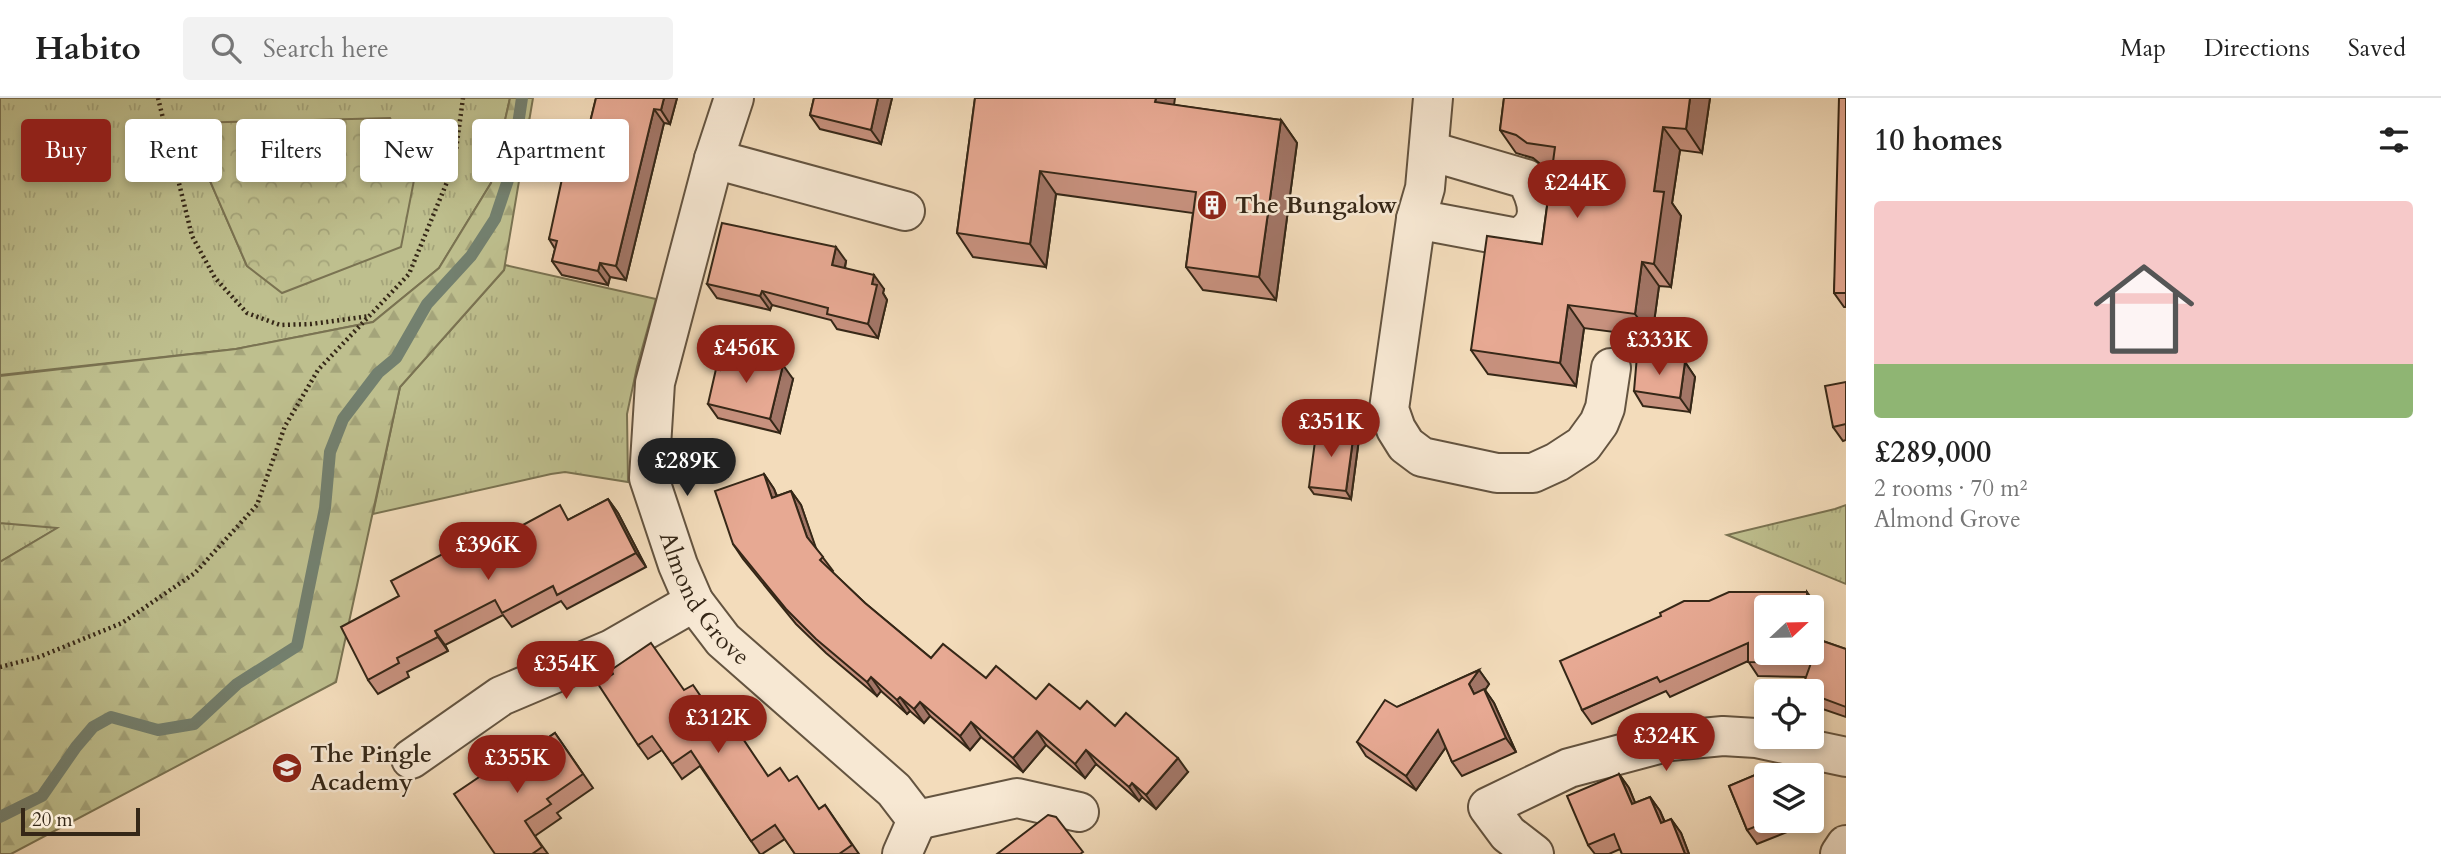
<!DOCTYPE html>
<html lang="en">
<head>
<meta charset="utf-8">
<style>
	:root { --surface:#fff; --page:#f2f2f2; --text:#222; --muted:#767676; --line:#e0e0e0; --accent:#8f2418 }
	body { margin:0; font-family:Cardo,serif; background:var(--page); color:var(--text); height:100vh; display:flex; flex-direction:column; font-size:26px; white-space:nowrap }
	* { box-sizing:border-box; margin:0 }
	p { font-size:23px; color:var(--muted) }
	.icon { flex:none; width:38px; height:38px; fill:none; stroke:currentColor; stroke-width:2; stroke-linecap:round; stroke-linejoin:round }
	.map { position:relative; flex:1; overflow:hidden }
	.sheet { display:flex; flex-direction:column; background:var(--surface); width:595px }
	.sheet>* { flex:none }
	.hud { position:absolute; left:21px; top:21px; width:665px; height:63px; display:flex; gap:14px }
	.needle { width:46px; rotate:68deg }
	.buttons { position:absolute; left:1754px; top:497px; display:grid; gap:14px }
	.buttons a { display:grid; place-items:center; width:70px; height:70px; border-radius:7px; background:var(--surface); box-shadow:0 4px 10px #0003; font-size:35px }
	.scale { position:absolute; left:21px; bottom:18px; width:119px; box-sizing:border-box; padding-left:7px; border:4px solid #352717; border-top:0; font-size:19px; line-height:24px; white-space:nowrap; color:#352717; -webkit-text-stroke:5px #f7e8d3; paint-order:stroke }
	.price { position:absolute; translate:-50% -60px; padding:0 16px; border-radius:24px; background:var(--accent); color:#fff; font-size:23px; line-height:46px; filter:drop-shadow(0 2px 4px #0008) }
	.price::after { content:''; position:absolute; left:50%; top:42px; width:21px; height:16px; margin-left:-10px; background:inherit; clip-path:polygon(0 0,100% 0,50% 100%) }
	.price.current { background:#222; color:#fff }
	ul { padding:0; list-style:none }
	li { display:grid; align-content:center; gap:14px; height:371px; padding:0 28px }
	li span { display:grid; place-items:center; height:217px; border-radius:7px; color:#555 }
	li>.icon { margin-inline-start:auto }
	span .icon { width:126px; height:126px; fill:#fffc; stroke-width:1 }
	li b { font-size:30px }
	h2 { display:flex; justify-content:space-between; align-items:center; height:84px; padding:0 28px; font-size:30px }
	.pill { padding:0 24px; border-radius:7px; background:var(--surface); box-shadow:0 4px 10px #0003; font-size:24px; line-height:63px }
	.pill.current { background:var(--accent); color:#fff }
	header { display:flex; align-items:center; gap:42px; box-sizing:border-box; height:98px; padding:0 35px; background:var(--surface); border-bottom:2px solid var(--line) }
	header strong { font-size:33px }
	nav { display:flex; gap:38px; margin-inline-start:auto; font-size:24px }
	.search { width:490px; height:63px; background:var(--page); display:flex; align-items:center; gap:18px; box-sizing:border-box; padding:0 24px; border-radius:7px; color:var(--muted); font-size:26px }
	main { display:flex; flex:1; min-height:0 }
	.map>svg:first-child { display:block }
	.grass { fill:url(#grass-tufts); stroke:#7a7352; stroke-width:2; fill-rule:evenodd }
	.forest { fill:url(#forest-firs); stroke:#7a7352; stroke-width:2 }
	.park { fill:url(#park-crowns); stroke:#7a7352; stroke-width:2 }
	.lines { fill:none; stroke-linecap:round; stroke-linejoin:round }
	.stream { stroke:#73806f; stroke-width:12 }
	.minor-casing { stroke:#645440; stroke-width:42 }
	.path { stroke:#352717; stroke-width:4.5; stroke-dasharray:2 3.5; stroke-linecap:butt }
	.minor { stroke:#f7e8d3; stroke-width:38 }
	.wall { fill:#c7917e; stroke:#352717; stroke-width:2 }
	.shaded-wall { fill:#a27667; stroke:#352717; stroke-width:2 }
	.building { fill:#e7a993; stroke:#352717; stroke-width:2 }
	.labels { text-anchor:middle; stroke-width:5; stroke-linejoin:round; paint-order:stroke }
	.poi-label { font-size:24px; font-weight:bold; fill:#352717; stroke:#f7e8d3; text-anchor:start }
	.street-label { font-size:24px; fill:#352717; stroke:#f7e8d3 }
</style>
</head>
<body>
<header>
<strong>Habito</strong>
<div class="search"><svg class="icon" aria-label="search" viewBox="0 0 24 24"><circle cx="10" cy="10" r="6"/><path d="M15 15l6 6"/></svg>Search here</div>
<nav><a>Map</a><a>Directions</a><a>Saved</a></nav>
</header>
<main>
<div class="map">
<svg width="1846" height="756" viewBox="0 0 1846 756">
	<defs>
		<pattern id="grass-tufts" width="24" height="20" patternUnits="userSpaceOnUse" patternTransform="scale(1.75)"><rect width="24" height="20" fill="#bebf8e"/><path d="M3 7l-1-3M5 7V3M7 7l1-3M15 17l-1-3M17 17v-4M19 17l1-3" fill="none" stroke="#a4a47a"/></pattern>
		<pattern id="forest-firs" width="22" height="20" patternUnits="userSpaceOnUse" patternTransform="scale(1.75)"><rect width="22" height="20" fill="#bebf8e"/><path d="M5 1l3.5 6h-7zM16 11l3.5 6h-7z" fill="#a4a47a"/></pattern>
		<pattern id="park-crowns" width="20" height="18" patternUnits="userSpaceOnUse" patternTransform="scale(1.75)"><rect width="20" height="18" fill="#bebf8e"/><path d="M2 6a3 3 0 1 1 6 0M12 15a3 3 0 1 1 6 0" fill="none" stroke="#a4a47a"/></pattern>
	</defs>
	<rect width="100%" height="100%" fill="#f3dcbb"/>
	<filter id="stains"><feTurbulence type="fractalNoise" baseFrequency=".00286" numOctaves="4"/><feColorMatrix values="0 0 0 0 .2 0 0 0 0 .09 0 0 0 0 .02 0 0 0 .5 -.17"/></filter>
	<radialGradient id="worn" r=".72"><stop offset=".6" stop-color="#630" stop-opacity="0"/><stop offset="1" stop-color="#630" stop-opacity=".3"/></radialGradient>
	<g class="grass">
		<path d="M0,0H510L491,85L439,170L373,224L236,251L0,277ZM190,25L247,168L210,83Z"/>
		<path d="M505,167L656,201L637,269L627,316L628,384L565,374L551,376L373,416L400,289L504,172Z"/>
		<path d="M1846,407V486L1727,437L1835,411Z"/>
		<path d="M0,425L59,429L0,464Z"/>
	</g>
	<path class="forest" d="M510,0H533L504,172L400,289L336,584L11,756H0V464L57,430L0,425V278L236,251L373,224L439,170L491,85Z"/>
	<path class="park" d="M390,20L416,72L401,149L282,195L247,168L210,83L190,25Z"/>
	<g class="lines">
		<path class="stream" d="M0,719L42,698L76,649L93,629L111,619L158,632L194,626L237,586L297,548L325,410L330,354L343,321L378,275L396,260L427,206L471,158L495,121L511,73L522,0"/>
		<g class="minor-casing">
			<g id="minor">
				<path id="s1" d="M734,0L714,61L655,285L649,380L678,467L694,504L723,542L894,692L917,722"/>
				<path d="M1433,0L1425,90L1416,121L1389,311L1396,331L1406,347L1422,359L1497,375H1533L1557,364L1583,347L1599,325L1605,310L1611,270"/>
				<path d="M714,61L905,113"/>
				<path d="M1416,121L1517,140C1545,128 1539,103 1526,81L1430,53"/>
				<path d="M411,661L501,598L612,551L694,504"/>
				<path d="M917,722L1017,700L1079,714"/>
				<path d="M902,756L917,722"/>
				<path d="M1534,756L1508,736L1488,709L1569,670L1670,643L1723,638L1756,640L1846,659"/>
				<path d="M1840,756L1846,747"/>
			</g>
		</g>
		<g class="path">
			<path d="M158,0L192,138L215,180L247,215L280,227L311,226L370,218"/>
			<path d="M0,569L39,559L122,525L195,475L257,407L285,328L318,272L409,176L454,67L463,0"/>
		</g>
		<use href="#minor" class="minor"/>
	</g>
	<g class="wall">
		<path d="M596,0H677L670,26L664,25L626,182L610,179L608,187L562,177L552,163L555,151L549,141L574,69L581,61Z"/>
		<path d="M814,0H892L881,46L820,31L810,17Z"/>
		<path d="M975,0L1174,7L1281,22L1297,45L1276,202L1203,192L1186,169L1193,115L1056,96L1046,169L973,159L957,135Z"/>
		<path d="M1504,0H1710L1702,55L1680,52L1672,105L1681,118L1671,189L1659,188L1652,239L1584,230L1576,288L1488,276L1471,252L1542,146L1552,70L1544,69L1533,60L1516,55L1500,32Z"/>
		<path d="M1846,0V209H1844L1834,195Z"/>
		<path d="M846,163L845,170L884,191L883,195L887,202L878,240L837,231L831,222L772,207L770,212L717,200L707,186Z"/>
		<path d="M1685,264L1695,279L1690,314L1643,308L1634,293Z"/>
		<path d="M793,281L780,335L718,320L708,306Z"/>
		<path d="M1846,284V342L1843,343L1833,329Z"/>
		<path d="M1359,341L1351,401L1314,396L1309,389Z"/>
		<path d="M764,376L774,391L777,398L791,393L801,407L815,449L833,473L832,474L865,505L931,560L986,580L1036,601L1080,611L1115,628L1188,674L1156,711L1142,699L1139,703L1096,666L1085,680L1046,647L1023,674L981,639L970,652L930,618L924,625L910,613L907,616L881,593L877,598L826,555L796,526L743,461L733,446Z"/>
		<path d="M608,401L618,415L646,469L567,511L561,503L512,529L503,517L445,547L448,553L407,574L409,579L378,596L368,582L466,463L570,421Z"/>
		<path d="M1817,508V541L1846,551V619L1811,607V593L1806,579L1758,578L1748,563L1670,599L1666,593L1592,626L1582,612Z"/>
		<path d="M1479,572L1489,586L1485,592L1494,605L1516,654L1462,678L1452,664L1446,649L1416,692L1366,658L1357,644L1397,609Z"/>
		<path d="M613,576L684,592L768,678L789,683L819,711L825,707L859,756H795L785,741L762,756H760L700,668L682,681L662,652L648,661L638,647Z"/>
		<path d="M555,635L593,690L557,715L561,720L535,738L548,756H495L519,659Z"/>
		<path d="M1774,669L1779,677H1766V723H1800L1802,728L1757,746L1747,732L1729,688Z"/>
		<path d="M1619,676L1629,690L1635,705L1650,699L1660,713L1665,724L1671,721L1681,735L1689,756H1622L1620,751L1609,756H1595L1588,747Z"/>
	</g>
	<g class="shaded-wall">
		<path d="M664,0H677L670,26L661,12Z"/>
		<path d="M878,0H892L881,46L871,32Z"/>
		<path d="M1156,0H1175L1171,28L1155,4Z"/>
		<path d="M1690,0H1710L1702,55L1686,31Z"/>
		<path d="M654,11L664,25L626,182L616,168Z"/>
		<path d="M1281,22L1297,45L1276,202L1259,179Z"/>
		<path d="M1663,29L1680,52L1672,105L1681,118L1671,189L1654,166V93Z"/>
		<path d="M1040,73L1056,96L1046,169L1030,146Z"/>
		<path d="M836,149L846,163L842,181L832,167Z"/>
		<path d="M1642,164L1659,188L1652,239L1635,216Z"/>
		<path d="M600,165L610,179L608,187L598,173Z"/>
		<path d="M874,177L884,191L883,195L887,202L878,240L868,226L872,186Z"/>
		<path d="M762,193L772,207L770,212L760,198Z"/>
		<path d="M1568,207L1584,230L1576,288L1560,265Z"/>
		<path d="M1685,264L1695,279L1690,314L1680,300Z"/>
		<path d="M783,267L793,281L780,335L770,321Z"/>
		<path d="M1354,334L1359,341L1351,401L1346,393Z"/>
		<path d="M764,376L774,391L782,414L772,400Z"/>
		<path d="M791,393L801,407L817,453L807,439Z"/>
		<path d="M608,401L618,415L646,469L636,455Z"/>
		<path d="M1807,494L1817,508L1818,552L1811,543V509H1807Z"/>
		<path d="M435,533L445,547L448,553L438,539Z"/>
		<path d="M1479,572L1489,586L1485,592L1494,605L1516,654L1474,596L1469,586Z"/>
		<path d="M871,579L881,593L877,598L867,584Z"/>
		<path d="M900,599L910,613L907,616L897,602Z"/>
		<path d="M920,604L930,618L924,625L914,611Z"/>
		<path d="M971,624L981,639L970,652L960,638Z"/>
		<path d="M1438,632L1448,646L1416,692L1406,678Z"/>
		<path d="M1037,633L1046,647L1023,674L1013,660Z"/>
		<path d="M1086,652L1096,666L1085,680L1075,666Z"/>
		<path d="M1178,660L1188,674L1156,711L1146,697Z"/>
		<path d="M1619,676L1629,690L1642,721L1632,706Z"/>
		<path d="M1132,685L1142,699L1139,703L1129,689Z"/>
		<path d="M1650,699L1660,713L1671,740L1661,725Z"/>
		<path d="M1671,721L1681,735L1689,756H1685Z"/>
	</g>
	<g class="building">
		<path d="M596,0H664L661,12L654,11L616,168L600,165L598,173L552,163L557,143L549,141L565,67L574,69L576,60L581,61Z"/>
		<path d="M814,0H878L871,32L810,17Z"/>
		<path d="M975,0H1156L1155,4L1281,22L1259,179L1186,169L1196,94L1040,73L1030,146L957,135Z"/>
		<path d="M1504,0H1690L1686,31L1663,29L1654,93L1664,94L1654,166L1642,164L1635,216L1568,207L1560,265L1471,252L1487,138L1542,146L1555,49L1527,45L1516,37L1500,32Z"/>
		<path d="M1839,0H1846V195H1834Z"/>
		<path d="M722,125L836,149L832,167L874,177L872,186L877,187L868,226L827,216L828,210L762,193L760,198L707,186Z"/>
		<path d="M723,256H737L783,267L770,321L708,306L716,271L720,272Z"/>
		<path d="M1637,258L1685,264L1680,300L1634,293Z"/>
		<path d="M1846,284V326L1833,329L1825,288Z"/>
		<path d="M1317,328L1354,334L1346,393L1309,389Z"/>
		<path d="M764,376L772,400L791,393L807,439L823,459L820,462L865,505L931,560L943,546L986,580L996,568L1036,601L1049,586L1080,611L1087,603L1115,628L1126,615L1178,660L1146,697L1132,685L1129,689L1086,652L1075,666L1037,633L1013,660L971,624L960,638L920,604L914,611L900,599L897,602L871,579L867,584L816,541L786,511L733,446L715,393Z"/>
		<path d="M608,401L636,455L557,497L553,488L502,515L495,502L435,533L438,539L397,560L399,565L368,582L341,529L399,498L391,483L456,449L464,465L524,434L521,428L560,407L568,422Z"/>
		<path d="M1729,494H1807V509H1766V555H1811V539L1846,551V609L1811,596V593H1801L1811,565L1748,564V545L1660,584L1657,579L1582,612L1560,563L1661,518L1660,515L1684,503H1709Z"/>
		<path d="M651,545L684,592L693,587L726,635L735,629L768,678L780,670L789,683L797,678L819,711L825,707L852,747L839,756H795L775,727L751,743L691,653L672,666L652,638L638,647L598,586L613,576L611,572Z"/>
		<path d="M1479,572L1469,586L1474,596L1484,591L1506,640L1452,664L1438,632L1406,678L1357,644L1385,602L1397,609Z"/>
		<path d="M555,635L583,676L547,701L551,706L525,723L542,749L532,756H495L454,696L491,671L487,666L512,649L519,660Z"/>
		<path d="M1774,669L1777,677H1766V723H1769L1747,732L1729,688Z"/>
		<path d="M1619,676L1632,706L1650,699L1661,725L1671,721L1685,756H1622L1614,736L1588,747L1567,698Z"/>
		<path d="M1048,717L1056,719L1083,754L1080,756H997Z"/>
	</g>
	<defs>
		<g id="building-disc" transform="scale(1.575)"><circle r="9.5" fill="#8f2418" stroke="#f7e8d3"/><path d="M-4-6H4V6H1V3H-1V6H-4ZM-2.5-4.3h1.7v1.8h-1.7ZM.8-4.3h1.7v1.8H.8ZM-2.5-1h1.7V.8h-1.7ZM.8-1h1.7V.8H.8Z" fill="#fff"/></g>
		<g id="school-disc" transform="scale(1.575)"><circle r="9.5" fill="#8f2418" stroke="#f7e8d3"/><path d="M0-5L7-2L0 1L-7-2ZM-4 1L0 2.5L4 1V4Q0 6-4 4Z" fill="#fff"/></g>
	</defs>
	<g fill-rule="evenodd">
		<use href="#building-disc" x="1212" y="107"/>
		<use href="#school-disc" x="287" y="670"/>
	</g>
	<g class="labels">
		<g class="poi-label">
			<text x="1235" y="115">The Bungalow</text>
			<text x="310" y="664">The Pingle<tspan x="310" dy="28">Academy</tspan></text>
		</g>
		<g class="street-label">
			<text dy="8" stroke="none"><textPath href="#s1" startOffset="525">Almond Grove</textPath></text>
		</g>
	</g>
	<rect width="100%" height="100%" filter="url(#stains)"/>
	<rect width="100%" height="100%" fill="url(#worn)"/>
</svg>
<div class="buttons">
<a><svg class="needle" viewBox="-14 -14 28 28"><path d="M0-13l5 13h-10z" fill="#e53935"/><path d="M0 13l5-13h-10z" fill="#767676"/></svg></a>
<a><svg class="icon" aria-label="locate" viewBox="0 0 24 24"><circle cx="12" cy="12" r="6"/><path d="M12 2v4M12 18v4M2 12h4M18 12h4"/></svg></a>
<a><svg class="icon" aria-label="layers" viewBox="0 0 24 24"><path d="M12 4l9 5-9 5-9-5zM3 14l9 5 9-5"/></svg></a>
</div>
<div class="scale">20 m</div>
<b class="price" style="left:1577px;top:122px">£244K</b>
<b class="price" style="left:1659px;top:279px">£333K</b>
<b class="price" style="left:746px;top:287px">£456K</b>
<b class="price" style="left:1331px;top:361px">£351K</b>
<b class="price current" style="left:687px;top:400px">£289K</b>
<b class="price" style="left:488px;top:484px">£396K</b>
<b class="price" style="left:566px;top:603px">£354K</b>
<b class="price" style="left:718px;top:657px">£312K</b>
<b class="price" style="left:1666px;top:675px">£324K</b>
<b class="price" style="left:517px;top:697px">£355K</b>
<div class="hud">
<a class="pill current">Buy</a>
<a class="pill">Rent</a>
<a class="pill">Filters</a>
<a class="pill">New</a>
<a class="pill">Apartment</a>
</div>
</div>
<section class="sheet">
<h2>10 homes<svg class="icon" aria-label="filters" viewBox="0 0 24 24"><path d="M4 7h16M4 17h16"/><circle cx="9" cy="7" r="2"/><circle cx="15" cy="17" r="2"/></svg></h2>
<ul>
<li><span style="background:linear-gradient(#f6c9c9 75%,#8fb573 0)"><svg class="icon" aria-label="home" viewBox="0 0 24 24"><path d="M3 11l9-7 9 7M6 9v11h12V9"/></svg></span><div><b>£289,000</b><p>2 rooms · 70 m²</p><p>Almond Grove</p></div></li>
</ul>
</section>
</main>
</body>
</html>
